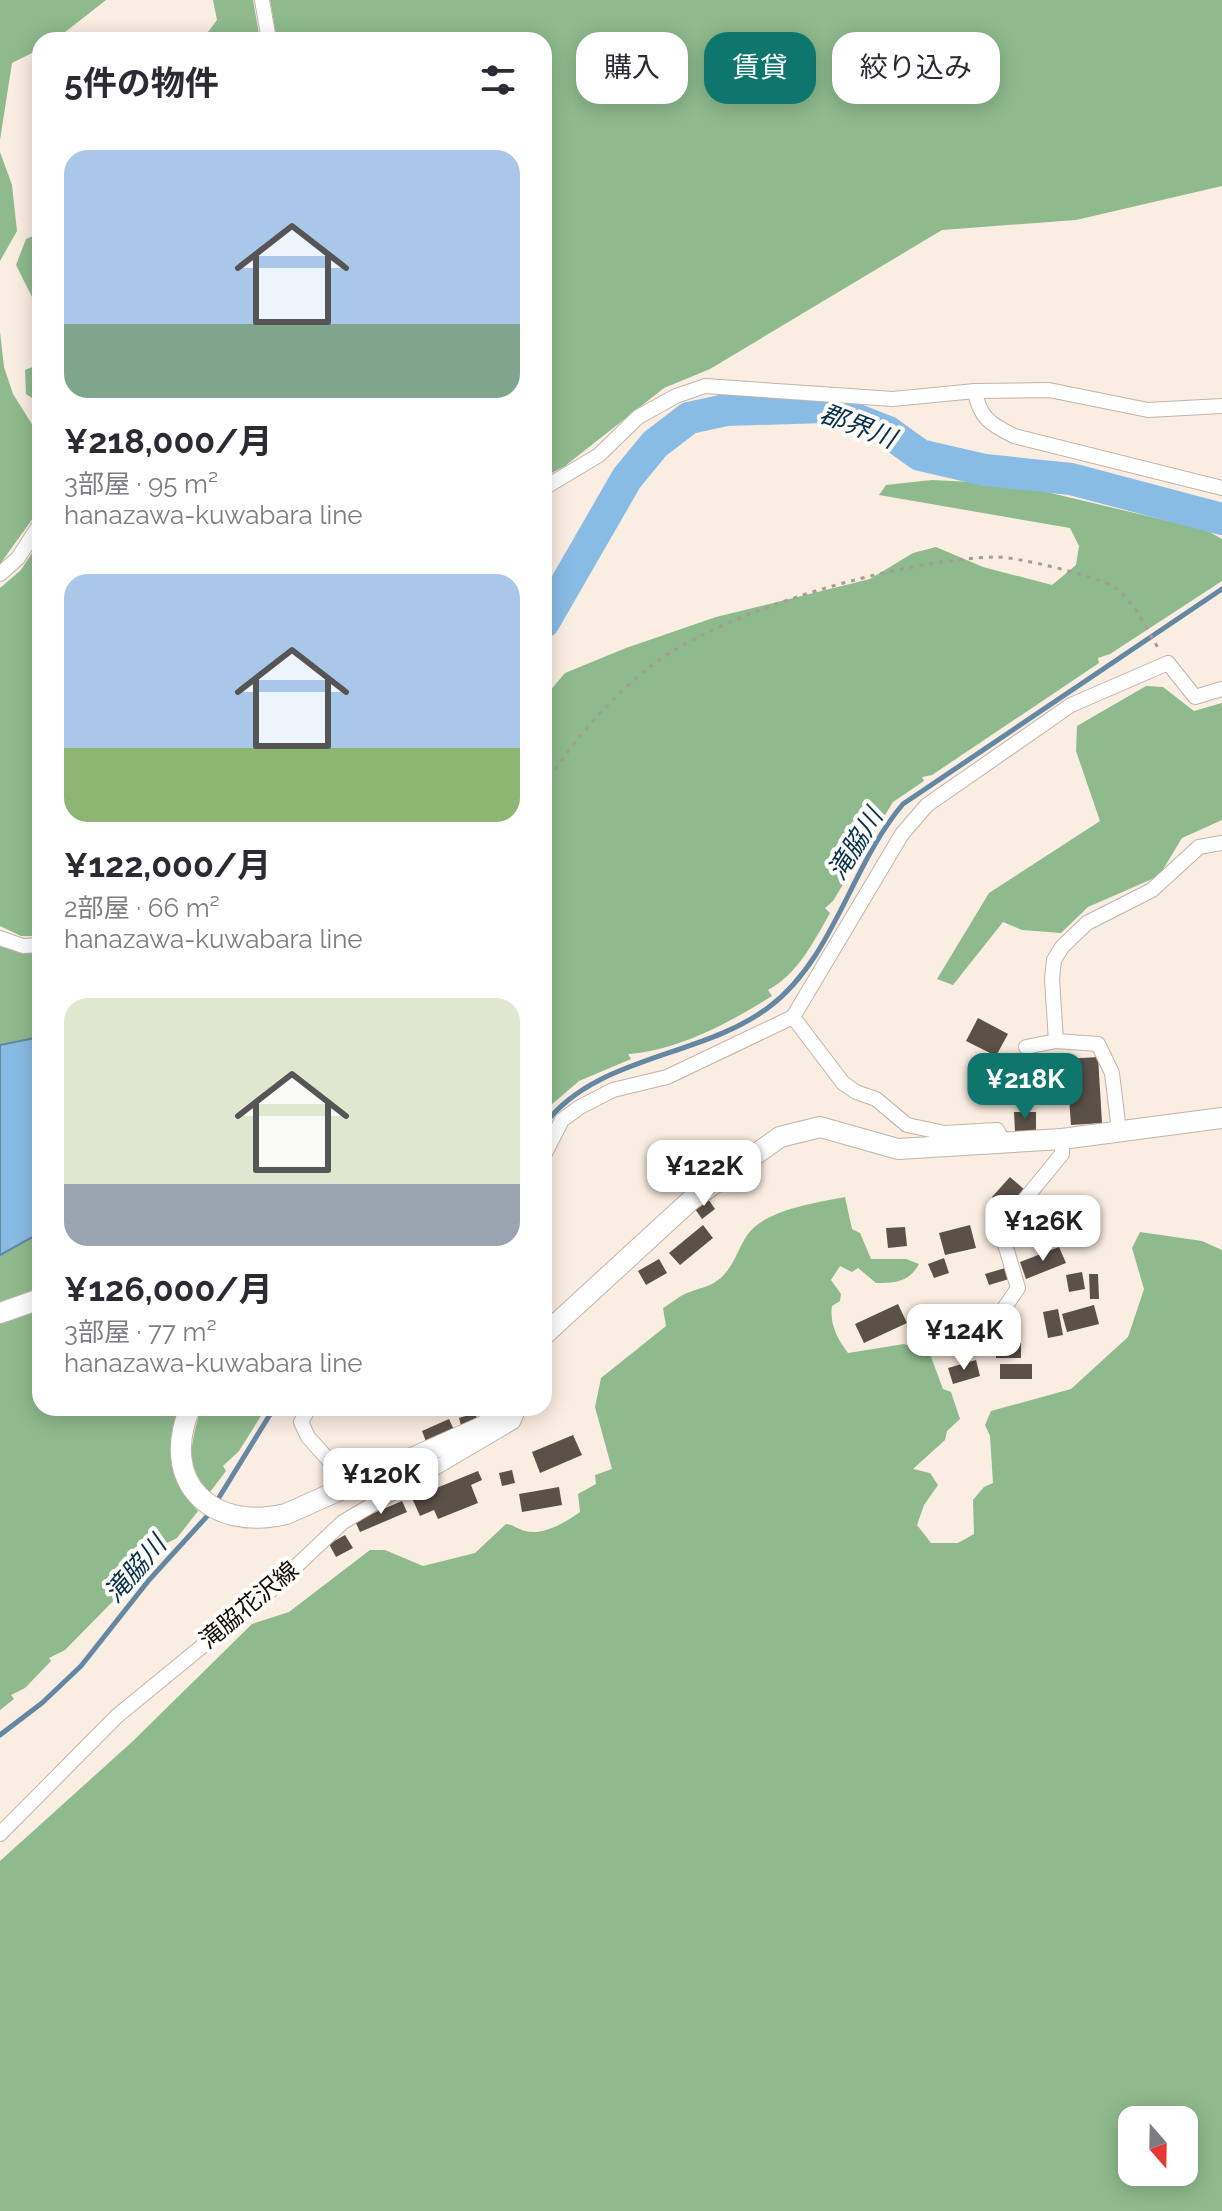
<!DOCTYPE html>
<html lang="ja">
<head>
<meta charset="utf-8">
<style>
	:root { --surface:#fff; --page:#f2f2f3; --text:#2b2b33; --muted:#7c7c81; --accent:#0f766e }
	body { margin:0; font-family:Raleway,"Noto Sans JP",sans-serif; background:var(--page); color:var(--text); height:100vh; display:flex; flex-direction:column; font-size:30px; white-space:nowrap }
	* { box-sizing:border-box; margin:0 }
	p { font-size:26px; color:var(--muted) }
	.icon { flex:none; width:44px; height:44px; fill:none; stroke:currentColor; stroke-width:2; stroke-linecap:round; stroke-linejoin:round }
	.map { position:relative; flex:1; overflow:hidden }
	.drawer { position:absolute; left:32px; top:32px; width:520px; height:1384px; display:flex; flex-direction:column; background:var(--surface); border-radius:24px; box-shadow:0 4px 20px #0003 }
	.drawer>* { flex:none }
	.hud { position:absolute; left:576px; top:32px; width:526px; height:72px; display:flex; gap:16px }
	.needle { width:52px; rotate:160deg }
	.buttons { position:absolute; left:1118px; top:2106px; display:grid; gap:16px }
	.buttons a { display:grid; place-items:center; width:80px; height:80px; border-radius:16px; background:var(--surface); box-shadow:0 4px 20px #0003; font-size:40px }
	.price { position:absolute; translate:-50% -68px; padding:0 18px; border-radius:16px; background:#fff; color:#222; font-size:26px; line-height:52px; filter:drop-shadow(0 2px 4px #0008) }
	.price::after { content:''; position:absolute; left:50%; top:48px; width:24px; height:18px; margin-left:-12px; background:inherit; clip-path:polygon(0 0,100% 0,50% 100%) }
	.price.selected { background:var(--accent); color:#fff }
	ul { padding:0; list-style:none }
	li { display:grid; align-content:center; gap:16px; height:424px; padding:0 32px }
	li span { display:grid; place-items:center; height:248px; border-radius:24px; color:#555 }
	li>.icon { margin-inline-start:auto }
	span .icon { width:144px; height:144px; fill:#fffc; stroke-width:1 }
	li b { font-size:34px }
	h2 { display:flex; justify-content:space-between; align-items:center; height:96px; padding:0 32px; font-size:34px }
	.pill { padding:0 28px; border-radius:24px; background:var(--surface); box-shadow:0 4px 20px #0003; font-size:28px; line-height:72px }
	.pill.selected { background:var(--accent); color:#fff }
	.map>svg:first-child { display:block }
	.forest { fill:#8eba8d; fill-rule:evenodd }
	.water { fill:#88bce4; stroke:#6488a3; stroke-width:2 }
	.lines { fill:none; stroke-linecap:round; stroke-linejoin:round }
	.stream { stroke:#6488a3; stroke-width:5 }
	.river { stroke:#88bce4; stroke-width:32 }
	.building { fill:#5b5148 }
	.minor-casing { stroke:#c0b4aa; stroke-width:16 }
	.secondary-casing { stroke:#c0b4aa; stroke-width:22 }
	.path { stroke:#a69c94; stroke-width:3; stroke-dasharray:4 6; stroke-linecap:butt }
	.minor { stroke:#fff; stroke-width:14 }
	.secondary { stroke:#fff; stroke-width:20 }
	.labels { text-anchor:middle; stroke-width:8; stroke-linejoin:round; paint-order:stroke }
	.street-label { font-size:24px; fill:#110d0a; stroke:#fffdfa }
	.water-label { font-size:26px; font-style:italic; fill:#07324d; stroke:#fffdfa }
</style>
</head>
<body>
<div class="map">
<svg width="1222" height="2211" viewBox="0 0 1222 2211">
	<rect width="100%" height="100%" fill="#faede2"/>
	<g class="forest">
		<path d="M0,0H106L55,40H40V49L12,63L0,140Z"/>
		<path d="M213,0H253L260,40H202L217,20Z"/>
		<path d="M270,0H1222V186L1076,220L942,230L710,369L664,388L565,466L544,477V40H277Z"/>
		<path d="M0,152L12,185L17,231L0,261Z"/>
		<path d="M40,233V313L16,265L26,239Z"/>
		<path d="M0,332L4,367L13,394L35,429L36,514L0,564Z"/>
		<path d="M40,364V402L39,403L26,394L25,370Z"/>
		<path d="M932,480L1013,484L1206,530L1222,539V581L1110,654L1098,658L1099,663L932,775L922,777L924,781L893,802L833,901L825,908L830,913C814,941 798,974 768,990L772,996C731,1022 677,1051 628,1054L631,1059L579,1081L544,1111V698L565,673L626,648L716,617L870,579L913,553L936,547L983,567L1052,585L1076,565L1079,546L1070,528L879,495L886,485Z"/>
		<path d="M40,541V936H21L0,926V588L21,570Z"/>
		<path d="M1146,686L1163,687L1194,711L1222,703V820L1182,838L1159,876L1088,907L1061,933L1022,930L1003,922L953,985L937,979L989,893L1100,821L1076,751L1077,726Z"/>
		<path d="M0,945L22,952L40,951V1037L0,1045Z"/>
		<path d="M845,1197L852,1229L860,1233L871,1259H906L919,1264C909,1282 896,1283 876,1283L858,1268L852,1272L840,1266L831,1280L841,1294L840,1301L832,1306C829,1323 838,1340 848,1353L904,1344L930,1354L943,1389L951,1392L960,1419L947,1431L945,1440L913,1469L930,1473L938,1485L924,1505L917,1525L931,1543H958L974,1534L973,1500L984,1487L993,1483L990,1436L985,1425L991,1411L1071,1389L1128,1337L1144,1289L1132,1248L1140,1232L1202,1241L1222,1250V2211H0V1861L133,1741L252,1624L289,1612L370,1550H385L423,1566L475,1553L506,1524C514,1525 517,1529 525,1531C543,1536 566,1522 580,1512L578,1494L596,1484L595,1475L612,1469L595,1407L601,1378L666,1326L663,1308C672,1303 680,1295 690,1292C699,1288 710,1287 718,1280C735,1267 737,1249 748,1234C767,1209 816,1203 845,1197ZM1132,2120H1184V2172H1132Z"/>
		<path d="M40,1233V1291L0,1304V1255Z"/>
		<path d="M40,1307V1408H181C165,1443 170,1483 198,1511L177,1538L161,1546L164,1550L141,1574L124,1584L127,1587L65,1650L49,1658L51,1661L25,1688L11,1695L14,1699L0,1710V1320Z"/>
		<path d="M201,1408H266L239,1451L223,1466L226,1471L210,1492C181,1472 193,1437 201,1408Z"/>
	</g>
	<path class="water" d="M40,1037V1233L0,1255V1045Z"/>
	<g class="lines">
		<g class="stream">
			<path d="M544,1125C596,1055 702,1058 769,1007C834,958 851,865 903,804L1222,589"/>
			<path d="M215,1504L274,1408"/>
			<path d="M0,1735L42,1703L81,1666L149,1580L210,1513"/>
		</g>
		<path class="river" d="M544,622L627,478L655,444L689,418L726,410L824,407L888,432L920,455L985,470L1071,479L1222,519"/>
	</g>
	<g class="building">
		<path d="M978,1018L1008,1034L996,1056L966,1041Z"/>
		<path d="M1098,1057L1102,1123L1071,1125L1066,1059Z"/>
		<path d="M1035,1071L1040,1096L1017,1101L1011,1076Z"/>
		<path d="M1057,1078L1060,1101L1048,1103L1046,1079Z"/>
		<path d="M1014,1112H1036V1131H1015Z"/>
		<path d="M1010,1177L1025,1190L1008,1210L992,1197Z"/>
		<path d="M706,1196L715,1209L702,1219L693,1206Z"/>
		<path d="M703,1225L713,1238L680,1265L669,1253Z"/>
		<path d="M970,1225L976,1248L945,1255L939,1233Z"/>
		<path d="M905,1227L907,1246L888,1248L886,1228Z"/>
		<path d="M1059,1247L1066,1263L1026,1279L1020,1262Z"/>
		<path d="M944,1258L949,1273L934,1278L928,1264Z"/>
		<path d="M659,1259L667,1273L646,1285L638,1271Z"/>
		<path d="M1005,1268L1009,1279L989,1285L985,1274Z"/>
		<path d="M1082,1272L1085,1289L1069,1292L1066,1275Z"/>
		<path d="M1089,1274H1098L1099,1299H1090Z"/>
		<path d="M898,1304L907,1323L864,1343L855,1324Z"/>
		<path d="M1094,1305L1099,1324L1067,1332L1062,1314Z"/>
		<path d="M1058,1309L1063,1335L1048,1338L1043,1312Z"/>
		<rect x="996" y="1343" width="25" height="15"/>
		<path d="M976,1360L980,1376L953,1384L948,1368Z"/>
		<rect x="1000" y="1364" width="32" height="15"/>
		<path d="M475,1413L479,1423L462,1429L459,1418Z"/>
		<path d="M449,1419L455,1432L427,1444L422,1431Z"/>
		<path d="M573,1435L582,1455L540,1473L532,1452Z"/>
		<path d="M512,1470L515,1483L502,1486L499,1473Z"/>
		<path d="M478,1471L482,1480L471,1485L478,1503L438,1519L434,1510L420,1516L412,1498Z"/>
		<path d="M559,1487L562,1505L522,1512L519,1494Z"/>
		<path d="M402,1501L407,1512L360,1532L355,1521Z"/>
		<path d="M345,1535L353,1548L336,1557L329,1544Z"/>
	</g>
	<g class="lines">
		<g class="minor-casing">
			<g id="minor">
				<path d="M262,0L269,40"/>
				<path d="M975,391C979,418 992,425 1014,436L1222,488"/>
				<path d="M544,488L599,455L638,417L676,396L705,386L893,399L975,391L1049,390L1148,410L1222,406"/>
				<path d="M0,574L18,558L40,524"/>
				<path d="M0,938L23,946L40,945"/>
				<path d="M793,1017L902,834L927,805L1071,705L1168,663L1195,697L1222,689"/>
				<path d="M1056,1041L1052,979L1054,960L1062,947L1087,923L1152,890L1199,847L1222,843"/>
				<path d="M1026,1047L1056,1041L1098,1044L1112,1073L1119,1131"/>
				<path d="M544,1155L562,1120L580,1107L613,1090L667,1077L793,1017L843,1083L856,1092L876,1099L907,1125L945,1133L997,1130L1004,1143"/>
				<path d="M981,1342L1018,1288L1002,1234L1007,1221L1062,1154V1139"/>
				<path d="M309,1408L301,1422L308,1437L352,1486"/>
				<path d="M0,1834L117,1716L271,1590L343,1522L513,1422L519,1408"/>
			</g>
		</g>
		<g class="secondary-casing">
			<g id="secondary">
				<path d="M0,1313L40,1299"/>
				<path d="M544,1335L691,1200L780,1137L820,1127L898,1149L1062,1139L1222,1118"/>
				<path d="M190,1408C159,1482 211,1532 286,1514L484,1426L503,1408"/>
			</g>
		</g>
		<path class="path" d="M544,786C570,745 605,704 643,672C716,611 901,559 996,557C1019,557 1095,576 1114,587C1134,600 1147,631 1160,651"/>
		<use href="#minor" class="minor"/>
		<use href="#secondary" class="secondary"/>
	</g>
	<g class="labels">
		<g class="street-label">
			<text transform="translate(249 1605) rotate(-40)" y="8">滝脇花沢線</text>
		</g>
		<g class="water-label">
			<text transform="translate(858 426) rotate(21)" y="9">郡界川</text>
			<text transform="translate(855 844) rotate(-58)" y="9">滝脇川</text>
			<text transform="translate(135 1569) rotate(-49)" y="9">滝脇川</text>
		</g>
	</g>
</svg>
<div class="buttons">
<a><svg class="needle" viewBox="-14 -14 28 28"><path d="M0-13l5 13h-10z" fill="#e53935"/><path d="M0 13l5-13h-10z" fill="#7c7c81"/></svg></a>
</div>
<b class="price selected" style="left:1025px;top:1121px">¥218K</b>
<b class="price" style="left:704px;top:1208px">¥122K</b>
<b class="price" style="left:1043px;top:1263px">¥126K</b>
<b class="price" style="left:964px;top:1372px">¥124K</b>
<b class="price" style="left:381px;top:1516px">¥120K</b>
<div class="hud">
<a class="pill">購入</a>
<a class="pill selected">賃貸</a>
<a class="pill">絞り込み</a>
</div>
<section class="drawer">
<h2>5件の物件<svg class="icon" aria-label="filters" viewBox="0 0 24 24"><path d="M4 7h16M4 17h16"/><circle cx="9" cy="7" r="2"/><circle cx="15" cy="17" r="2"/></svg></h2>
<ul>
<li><span style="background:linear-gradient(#a9c7e8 70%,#7fa58c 0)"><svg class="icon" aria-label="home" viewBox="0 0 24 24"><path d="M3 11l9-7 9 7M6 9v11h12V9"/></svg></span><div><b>¥218,000/月</b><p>3部屋 · 95 m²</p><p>hanazawa-kuwabara line</p></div></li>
<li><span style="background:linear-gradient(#a9c7e8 70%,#8fb573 0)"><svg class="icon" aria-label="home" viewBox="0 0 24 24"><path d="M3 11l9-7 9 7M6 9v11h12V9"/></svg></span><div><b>¥122,000/月</b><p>2部屋 · 66 m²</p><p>hanazawa-kuwabara line</p></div></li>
<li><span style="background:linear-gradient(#dfe7d0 75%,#9aa5b1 0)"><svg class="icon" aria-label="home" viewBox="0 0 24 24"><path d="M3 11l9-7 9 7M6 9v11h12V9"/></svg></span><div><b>¥126,000/月</b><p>3部屋 · 77 m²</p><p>hanazawa-kuwabara line</p></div></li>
</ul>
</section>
</div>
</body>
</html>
